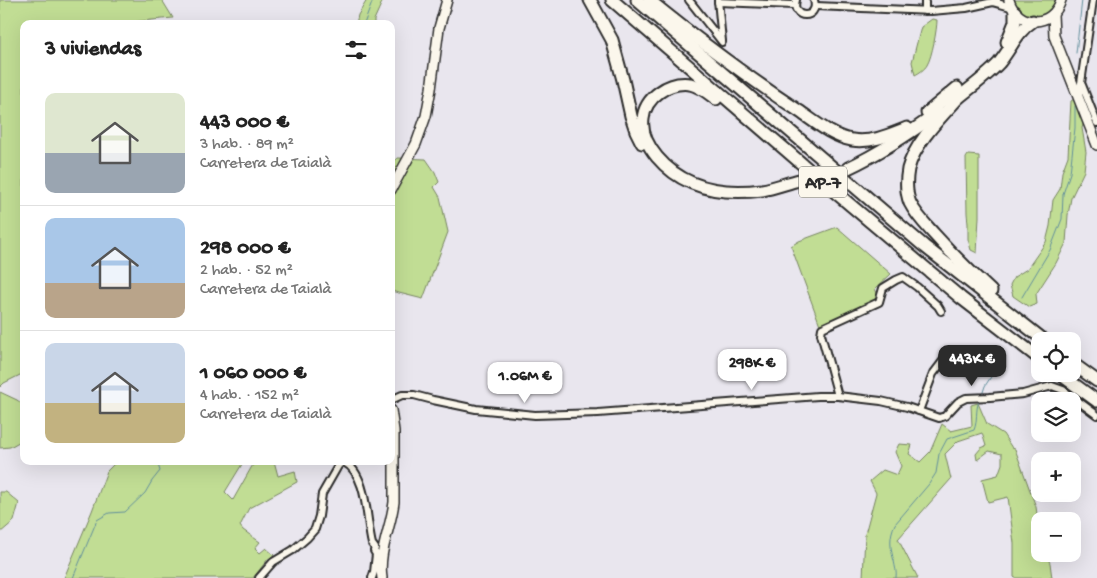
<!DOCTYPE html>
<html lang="es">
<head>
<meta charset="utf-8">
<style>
	:root { --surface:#fff; --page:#f2f2f2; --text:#222; --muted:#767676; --line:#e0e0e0; --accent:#2b2b2b }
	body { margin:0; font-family:"Gochi Hand",sans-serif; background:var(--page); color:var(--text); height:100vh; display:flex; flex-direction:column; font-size:19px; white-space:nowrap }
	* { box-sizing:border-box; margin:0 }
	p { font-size:16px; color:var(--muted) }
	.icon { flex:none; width:28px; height:28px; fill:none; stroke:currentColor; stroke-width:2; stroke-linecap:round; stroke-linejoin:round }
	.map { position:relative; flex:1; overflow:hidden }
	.sheet { position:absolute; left:20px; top:20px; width:375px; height:445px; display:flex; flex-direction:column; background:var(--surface); border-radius:10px; box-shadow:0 5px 20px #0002 }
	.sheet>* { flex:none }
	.tools { position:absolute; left:1031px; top:332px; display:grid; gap:10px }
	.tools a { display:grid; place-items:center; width:50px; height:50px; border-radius:10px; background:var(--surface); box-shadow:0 5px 20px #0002; font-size:25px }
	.price { position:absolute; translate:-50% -42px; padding:0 11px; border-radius:10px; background:#fff; color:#222; font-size:16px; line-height:32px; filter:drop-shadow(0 1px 2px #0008) }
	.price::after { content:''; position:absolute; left:50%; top:30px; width:15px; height:11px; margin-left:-8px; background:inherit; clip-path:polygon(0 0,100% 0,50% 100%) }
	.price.current { background:var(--accent); color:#fff }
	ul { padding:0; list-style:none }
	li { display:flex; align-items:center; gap:15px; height:125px; padding:0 25px }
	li+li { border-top:1px solid var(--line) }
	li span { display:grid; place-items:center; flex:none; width:140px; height:100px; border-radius:10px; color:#555 }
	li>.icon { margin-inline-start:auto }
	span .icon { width:60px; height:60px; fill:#fffc; stroke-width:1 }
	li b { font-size:21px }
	h2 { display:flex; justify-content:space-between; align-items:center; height:60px; padding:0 25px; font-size:21px }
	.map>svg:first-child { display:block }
	.green { fill:#c1dd94; stroke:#768460 }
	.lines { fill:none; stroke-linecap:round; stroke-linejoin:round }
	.stream { stroke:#628f9c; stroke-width:1 }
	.highway-tunnel { stroke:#c3c1c7; stroke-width:11; stroke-dasharray:11 5.5; stroke-linecap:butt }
	.street-casing { stroke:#2b2b2b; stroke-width:10 }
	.secondary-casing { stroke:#2b2b2b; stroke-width:12 }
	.highway-casing { stroke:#2b2b2b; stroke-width:15 }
	.street { stroke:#fbf7ec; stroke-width:6 }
	.secondary { stroke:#fbf7ec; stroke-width:9 }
	.highway { stroke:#fbf7ec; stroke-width:11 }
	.labels { text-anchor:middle; stroke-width:4; stroke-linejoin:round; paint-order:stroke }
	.shield { fill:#fbf7ec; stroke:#696865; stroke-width:1 }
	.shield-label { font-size:18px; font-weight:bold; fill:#2b2b2b }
</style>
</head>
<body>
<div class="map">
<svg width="1097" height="578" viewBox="0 0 1097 578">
	<rect width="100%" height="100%" fill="#e9e6ee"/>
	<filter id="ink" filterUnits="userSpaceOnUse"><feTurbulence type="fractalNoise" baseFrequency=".02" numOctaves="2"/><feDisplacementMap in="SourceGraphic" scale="10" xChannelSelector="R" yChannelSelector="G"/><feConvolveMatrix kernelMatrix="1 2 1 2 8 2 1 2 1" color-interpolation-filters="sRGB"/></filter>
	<g filter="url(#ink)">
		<g class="green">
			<path d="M0,0H162L173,18L131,22V24H24V373L4,383L0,387Z"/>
			<path d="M367,0H383L374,20V24H356L358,15Z"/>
			<path d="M1013,0H1058C1056,3 1055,8 1052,11C1048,14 1042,17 1038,17C1024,17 1018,12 1013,0Z"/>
			<path d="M932,19L937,20C937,29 932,57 927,65C925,69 919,73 915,75L912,62L921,27Z"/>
			<path d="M1074,99L1084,121L1082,128L1086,152L1084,171L1071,198L1068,215L1066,243L1056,263L1036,294L1037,304L1029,307L1013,296L1010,285L1014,277L1027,269L1046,242L1050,226L1053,200L1060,189L1062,172L1068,156L1071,101Z"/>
			<path d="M968,155L979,156V217L977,253L971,250L968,239V224L967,213L966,158Z"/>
			<path d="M398,158L426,159L435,172L439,182L434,187L440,197L448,232L423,299L391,291V163Z"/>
			<path d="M837,227L891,274L875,289L878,295L874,301L826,323L820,325L791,246L799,241Z"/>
			<path d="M0,392L17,400L24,405V439L10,447L0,448Z"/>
			<path d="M978,403L987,424L1003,434L1012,448L1015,449L1036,507L1040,535V554H1046L1050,563L1052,578H1015L1014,577V543L1008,497L988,502L982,479L998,475L1002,464V454L989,451L977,460L976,454L981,448L986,446L982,433L958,441L945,454L951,479L898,539L918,578H863L865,534L876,493L870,481L883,470L897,475L901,466L895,452L899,444L912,445L909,454L920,462L930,452L942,424L951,431L972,426L971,405Z"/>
			<path d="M117,461H244L225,492L233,500L255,461H274L278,476L295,471L297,482L249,508L240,526L243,530L260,542L255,548L260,553L266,548L274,555L268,559L253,578H64L92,511L107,471Z"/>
			<path d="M0,492H6L19,503L14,521L0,533Z"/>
		</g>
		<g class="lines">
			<g class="stream">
				<path d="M364,24L373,0"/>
				<path d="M1076,53L1082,0"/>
				<path d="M1022,297L1050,250L1062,219L1063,194L1070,173L1075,128V106"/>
				<path d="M982,395L985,386L1005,355"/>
				<path d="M73,578L97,520L109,513L125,512L145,493L152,481L160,471L157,461"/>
				<path d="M896,578C897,572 895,567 894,561C890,548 889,536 895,524L929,484L936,473L939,454L947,439L974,430C978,420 975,411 979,401"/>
			</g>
			<path class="highway-tunnel" d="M804,185L845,169"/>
			<g class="street-casing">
				<g id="street">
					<path d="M689,0L722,42"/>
					<path d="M718,0L722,41"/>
					<path d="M796,0C790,20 820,20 814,0"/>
					<path d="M718,2L794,5"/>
					<path d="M993,2L1011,7"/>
					<path d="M816,6L931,11L966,8L993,2L997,0"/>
					<path d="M925,11V0"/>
					<path d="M1082,85L1097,123"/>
					<path d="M1079,97L1093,0"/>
					<path d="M838,396L821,334L822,328L879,302L883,288L896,280L903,277L917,287L938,306L941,311"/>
					<path d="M391,400L402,395H414L433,400L476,409L535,415L598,413L818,396H838L881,401L907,407L939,418L945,416L958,402L966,398L990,397L1023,394L1052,386L1063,390L1097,415"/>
					<path d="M919,411L933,374L946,357"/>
					<path d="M259,578L273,562L293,550L307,538L315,529L319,516L322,494L338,466L341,463L344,462C368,474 366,521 372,544L375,548L374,551L376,554L381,556"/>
					<path d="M372,578L374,572L376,554"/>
				</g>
			</g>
			<g class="secondary-casing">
				<g id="secondary">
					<path d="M1009,0C1017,28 1053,28 1061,0"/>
					<path d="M1053,14L1054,36L1097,145"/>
					<path d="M391,190L416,144L426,116L431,89L439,28L447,0"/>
					<path d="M382,578C378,552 391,528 394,502V431L391,410"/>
				</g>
			</g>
			<g class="highway-casing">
				<g id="highway">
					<path d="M590,0L612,40L623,80L631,116L636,131L642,143"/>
					<path d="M612,0L816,176L961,298L1040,359"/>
					<path d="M637,0L924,246L1045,341"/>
					<path d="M649,0C697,39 747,77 799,111C815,122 833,137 852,140C872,143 889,135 907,128"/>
					<path d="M1007,42L1015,22V12"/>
					<path d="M959,97C941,117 915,142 908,169C906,180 906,193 910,203C916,215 925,224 934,234C952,254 971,273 991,291"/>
					<path d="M716,99C708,93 700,86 690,84C669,81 645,97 643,119C641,133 648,146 657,157C684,189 723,195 762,190C774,188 787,183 799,180"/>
					<path d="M954,101C968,90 987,76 999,63C1011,49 1017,31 1033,21"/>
					<path d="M927,113L957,88"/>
					<path d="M848,168C882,152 909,134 939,112"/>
					<path d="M1072,363L1097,381"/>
					<path d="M1060,374L1097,401"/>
				</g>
			</g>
			<use href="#street" class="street"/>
			<use href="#secondary" class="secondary"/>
			<use href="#highway" class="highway"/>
		</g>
	</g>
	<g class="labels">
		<rect class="shield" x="799" y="166.5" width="48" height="31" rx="4"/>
		<g class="shield-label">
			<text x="823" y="188">AP-7</text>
		</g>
	</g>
</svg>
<div class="tools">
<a><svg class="icon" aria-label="locate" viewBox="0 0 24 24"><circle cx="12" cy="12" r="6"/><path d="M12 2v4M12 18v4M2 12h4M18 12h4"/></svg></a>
<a><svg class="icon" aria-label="layers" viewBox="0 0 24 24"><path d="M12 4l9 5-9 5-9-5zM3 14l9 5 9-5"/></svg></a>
<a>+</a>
<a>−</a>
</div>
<b class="price current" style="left:972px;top:387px">443K €</b>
<b class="price" style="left:752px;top:391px">298K €</b>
<b class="price" style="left:525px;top:404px">1.06M €</b>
<section class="sheet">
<h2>3 viviendas<svg class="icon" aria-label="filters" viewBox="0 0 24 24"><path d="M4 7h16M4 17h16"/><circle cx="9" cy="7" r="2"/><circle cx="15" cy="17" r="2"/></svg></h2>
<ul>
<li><span style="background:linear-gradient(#dfe7d0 60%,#9aa5b1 0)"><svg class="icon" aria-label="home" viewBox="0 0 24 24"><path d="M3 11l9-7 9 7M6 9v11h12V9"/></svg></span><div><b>443 000 €</b><p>3 hab. · 89 m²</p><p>Carretera de Taialà</p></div></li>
<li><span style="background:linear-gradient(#a9c7e8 65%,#b9a48a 0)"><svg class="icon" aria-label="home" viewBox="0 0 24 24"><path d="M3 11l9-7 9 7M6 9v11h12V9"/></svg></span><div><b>298 000 €</b><p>2 hab. · 52 m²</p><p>Carretera de Taialà</p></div></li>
<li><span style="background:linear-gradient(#c9d6e8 60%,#c2b280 0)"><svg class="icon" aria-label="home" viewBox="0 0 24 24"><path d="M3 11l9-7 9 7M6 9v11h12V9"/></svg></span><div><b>1 060 000 €</b><p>4 hab. · 152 m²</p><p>Carretera de Taialà</p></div></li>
</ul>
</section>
</div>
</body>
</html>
